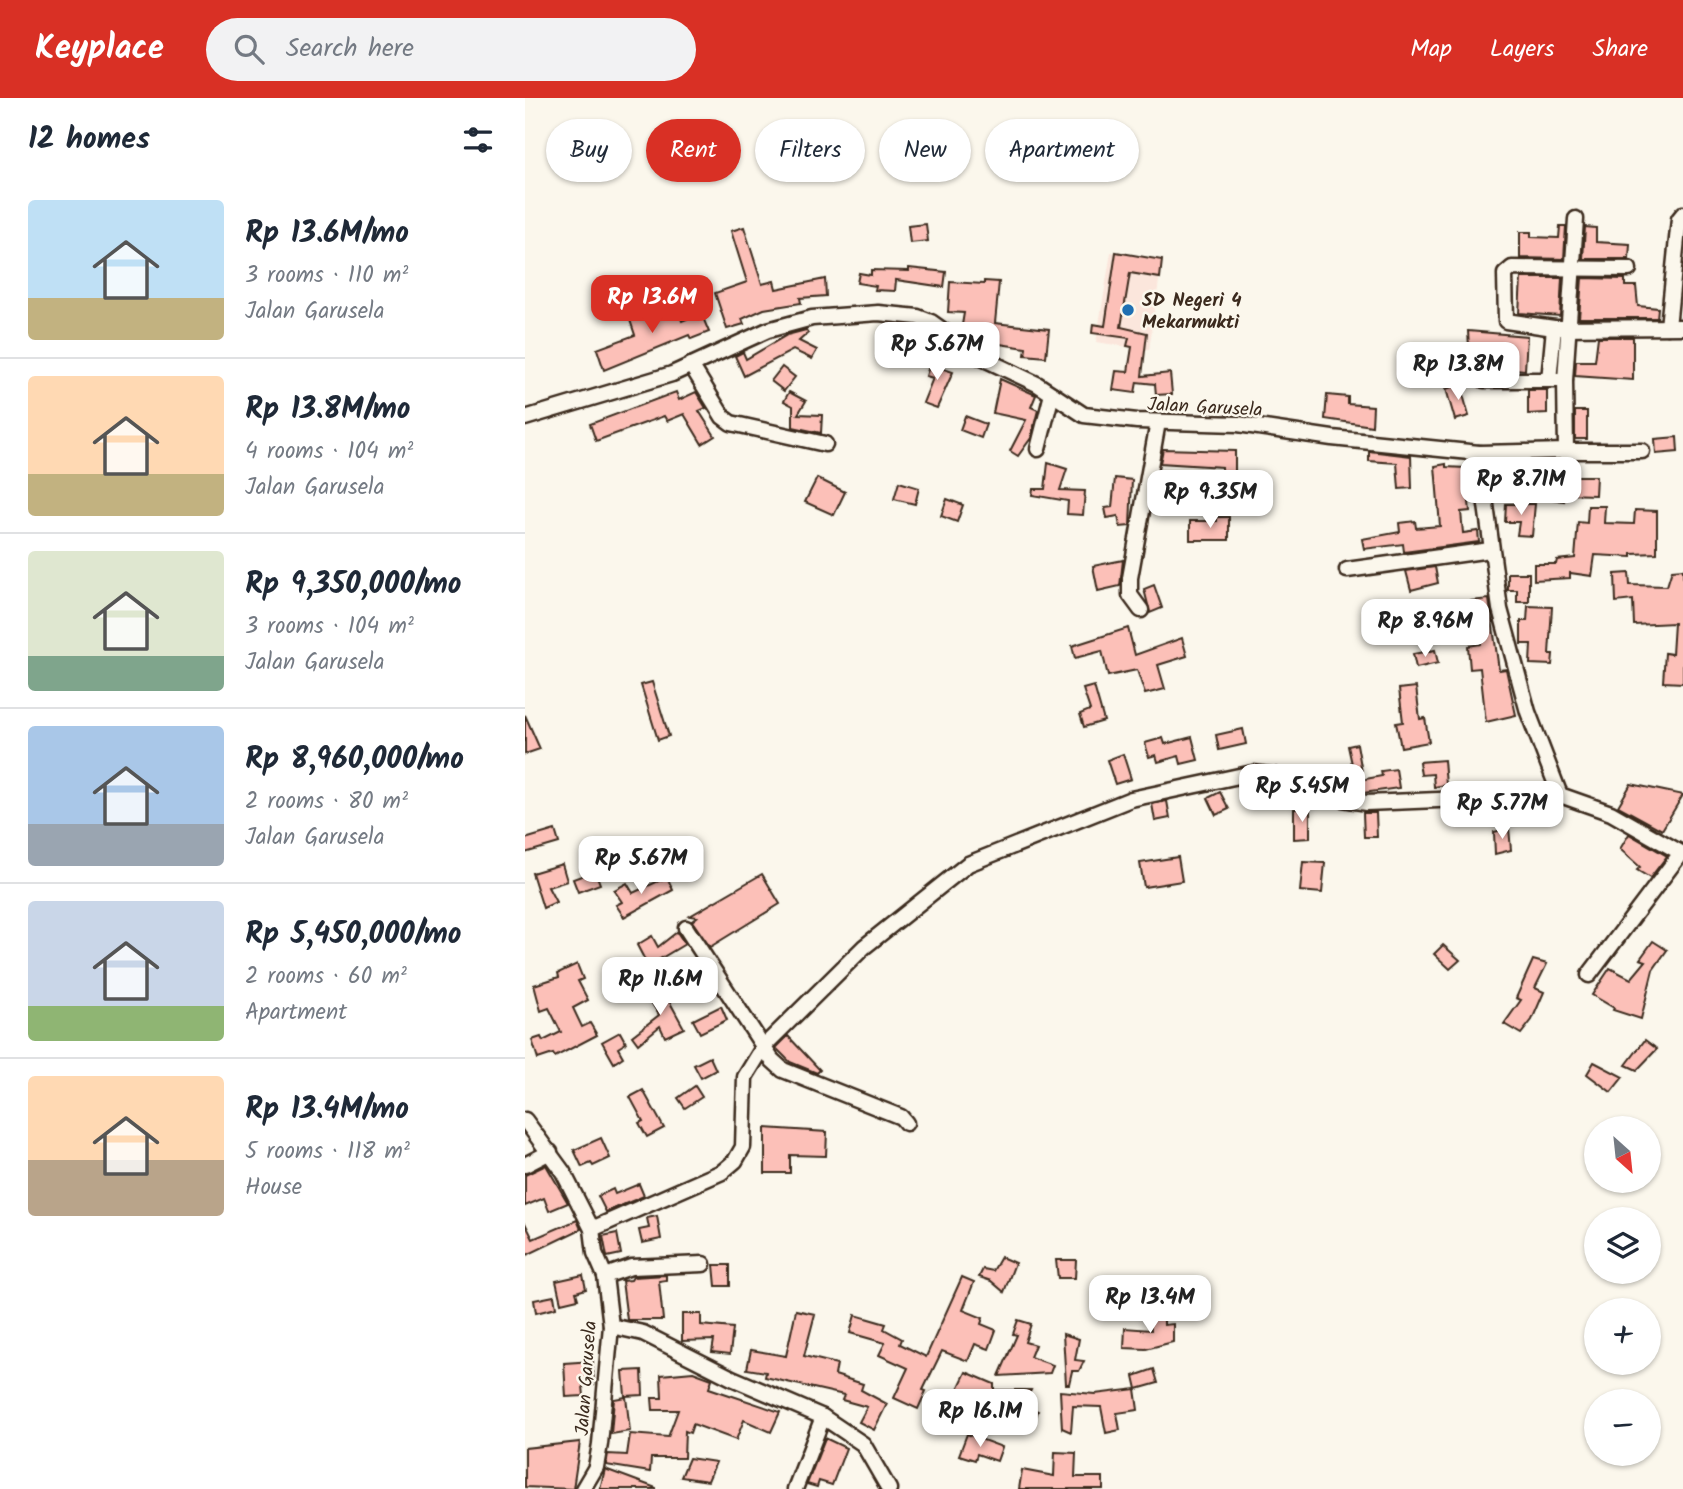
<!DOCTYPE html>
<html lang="en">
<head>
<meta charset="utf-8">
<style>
	:root { --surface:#fff; --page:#f2f2f3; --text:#1f2937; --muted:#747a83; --line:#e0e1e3; --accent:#d93025 }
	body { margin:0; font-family:Kalam,sans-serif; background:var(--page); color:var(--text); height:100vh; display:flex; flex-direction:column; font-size:26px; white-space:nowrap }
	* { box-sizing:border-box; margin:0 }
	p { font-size:23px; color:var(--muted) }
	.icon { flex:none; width:38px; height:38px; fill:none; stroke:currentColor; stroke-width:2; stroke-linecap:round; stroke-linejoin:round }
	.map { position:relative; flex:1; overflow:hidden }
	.panel { display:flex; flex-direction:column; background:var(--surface); width:525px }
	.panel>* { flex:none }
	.guide { position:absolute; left:21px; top:21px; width:665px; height:63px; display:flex; gap:14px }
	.needle { width:46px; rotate:153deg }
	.buttons { position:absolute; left:1059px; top:1018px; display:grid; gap:14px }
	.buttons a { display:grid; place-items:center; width:77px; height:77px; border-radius:50%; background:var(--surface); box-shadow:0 2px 5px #0004; font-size:35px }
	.price { position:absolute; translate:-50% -60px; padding:0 16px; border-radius:14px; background:#fff; color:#222; font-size:23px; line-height:46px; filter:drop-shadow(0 2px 4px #0008) }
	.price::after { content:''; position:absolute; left:50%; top:42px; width:21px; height:16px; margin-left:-10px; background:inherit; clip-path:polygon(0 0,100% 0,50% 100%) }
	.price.selected { background:var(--accent); color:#fff }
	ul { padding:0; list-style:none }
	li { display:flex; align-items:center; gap:21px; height:175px; padding:0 28px }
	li+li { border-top:2px solid var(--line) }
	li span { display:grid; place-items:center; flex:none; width:196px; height:140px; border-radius:7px; color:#555 }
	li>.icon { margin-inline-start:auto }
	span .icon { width:84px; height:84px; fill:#fffc; stroke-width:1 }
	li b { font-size:30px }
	h2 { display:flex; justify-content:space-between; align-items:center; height:84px; padding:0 28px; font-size:30px }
	.tag { padding:0 24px; border-radius:32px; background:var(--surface); box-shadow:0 2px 5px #0004; font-size:24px; line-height:63px }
	.tag.selected { background:var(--accent); color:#fff }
	header { display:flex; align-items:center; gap:42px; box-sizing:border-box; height:98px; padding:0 35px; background:var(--accent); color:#fff }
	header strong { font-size:33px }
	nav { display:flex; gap:38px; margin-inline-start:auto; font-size:24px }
	.search { width:490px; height:63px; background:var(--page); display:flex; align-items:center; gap:18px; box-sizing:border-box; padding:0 24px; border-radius:38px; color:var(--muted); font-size:26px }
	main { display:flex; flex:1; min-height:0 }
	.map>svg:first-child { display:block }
	.built { fill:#fbe6dc }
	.building { fill:#fcc0b8; stroke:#3b2a1e; stroke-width:2 }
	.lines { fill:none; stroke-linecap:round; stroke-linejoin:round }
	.minor-casing { stroke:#3b2a1e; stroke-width:19 }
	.minor { stroke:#fbf7ec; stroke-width:14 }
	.poi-dot { fill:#1f6fb2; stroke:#fbf7ec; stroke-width:2.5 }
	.labels { text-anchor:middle; stroke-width:5; stroke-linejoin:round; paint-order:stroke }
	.poi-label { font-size:19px; font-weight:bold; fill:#3b2a1e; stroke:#fbf7ec; text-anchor:start }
	.street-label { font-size:19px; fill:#3b2a1e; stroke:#fbf7ec }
</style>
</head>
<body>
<header>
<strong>Keyplace</strong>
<div class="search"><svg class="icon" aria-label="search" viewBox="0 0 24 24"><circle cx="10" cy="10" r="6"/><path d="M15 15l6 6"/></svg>Search here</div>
<nav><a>Map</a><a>Layers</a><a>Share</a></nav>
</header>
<main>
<section class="panel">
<h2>12 homes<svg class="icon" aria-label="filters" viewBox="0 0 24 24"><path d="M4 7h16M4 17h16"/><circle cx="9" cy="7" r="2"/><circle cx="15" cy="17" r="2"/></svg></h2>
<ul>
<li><span style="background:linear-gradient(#bfe0f5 70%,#c2b280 0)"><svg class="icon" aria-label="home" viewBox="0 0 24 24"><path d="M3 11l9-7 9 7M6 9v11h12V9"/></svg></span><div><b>Rp 13.6M/mo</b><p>3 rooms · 110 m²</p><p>Jalan Garusela</p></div></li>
<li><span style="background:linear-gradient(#ffd9b3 70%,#c2b280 0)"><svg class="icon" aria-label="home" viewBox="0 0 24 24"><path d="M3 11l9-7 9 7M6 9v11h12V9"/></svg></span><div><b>Rp 13.8M/mo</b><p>4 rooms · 104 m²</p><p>Jalan Garusela</p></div></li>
<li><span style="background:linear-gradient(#dfe7d0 75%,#7fa58c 0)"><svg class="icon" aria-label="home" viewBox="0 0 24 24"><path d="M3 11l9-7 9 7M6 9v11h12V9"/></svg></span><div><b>Rp 9,350,000/mo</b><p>3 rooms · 104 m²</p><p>Jalan Garusela</p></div></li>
<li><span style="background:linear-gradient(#a9c7e8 70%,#9aa5b1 0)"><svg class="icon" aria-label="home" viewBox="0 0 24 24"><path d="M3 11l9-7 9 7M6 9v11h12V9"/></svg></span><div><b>Rp 8,960,000/mo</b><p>2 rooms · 80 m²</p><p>Jalan Garusela</p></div></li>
<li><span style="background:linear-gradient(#c9d6e8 75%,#8fb573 0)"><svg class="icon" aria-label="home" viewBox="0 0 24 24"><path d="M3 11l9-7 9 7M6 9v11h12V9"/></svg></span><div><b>Rp 5,450,000/mo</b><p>2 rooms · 60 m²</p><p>Apartment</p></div></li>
<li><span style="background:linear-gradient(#ffd9b3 60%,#b9a48a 0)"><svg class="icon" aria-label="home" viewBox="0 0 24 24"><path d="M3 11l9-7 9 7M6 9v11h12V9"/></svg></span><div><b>Rp 13.4M/mo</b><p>5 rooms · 118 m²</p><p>House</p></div></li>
</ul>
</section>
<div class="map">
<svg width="1158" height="1391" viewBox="0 0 1158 1391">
	<rect width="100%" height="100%" fill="#fbf7ec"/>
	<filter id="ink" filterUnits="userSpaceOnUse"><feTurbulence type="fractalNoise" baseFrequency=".0143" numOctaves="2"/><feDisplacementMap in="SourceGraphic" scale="14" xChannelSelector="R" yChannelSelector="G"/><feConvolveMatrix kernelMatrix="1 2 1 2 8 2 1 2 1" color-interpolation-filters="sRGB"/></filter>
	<g filter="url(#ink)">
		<path class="built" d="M586,154L637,162L624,252L571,244Z"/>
		<g class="building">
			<path d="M401,126L403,143L385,145L383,128Z"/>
			<path d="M1035,128H1041L1039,161L995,160V134H1006V139L1034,140Z"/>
			<path d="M219,129L237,186L249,183L251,191L300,181L301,198L275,200L276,205L239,211L217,221L219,226L202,231L190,195L222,184L206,133Z"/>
			<path d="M1060,129L1071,130V144L1105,146L1104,161H1058Z"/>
			<path d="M591,154L637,162L635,180L605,175L596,229L622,235L617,278L645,275L647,296L631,297L630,286L612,284L610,295L588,292L591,273L603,274L607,249L602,248L604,240L567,235L568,226L580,228Z"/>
			<path d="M384,170L421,174L419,189L371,182L370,193L350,192L351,188L332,185L334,175L346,177V172L384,173Z"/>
			<path d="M996,180H1037L1035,218L994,215Z"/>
			<path d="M1057,180L1100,181V188H1111L1113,208L1133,210L1132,220H1054Z"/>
			<path d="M459,183L474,184L470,225L524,231L521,259L500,257L501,250L448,242L436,233L439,215L423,214L425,184L459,186Z"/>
			<path d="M151,207L157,223L176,215L184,234L166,241L164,237L79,272L72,251L110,237L105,222Z"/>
			<path d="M368,226L392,233L378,264L356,254Z"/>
			<path d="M281,232L283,235L274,243L292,252L287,261L268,252L219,278L210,258L218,254L221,261L262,237Z"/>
			<path d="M943,233L1002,238L1000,272L947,267L950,249H944Z"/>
			<path d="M1073,239H1108V282L1050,278L1051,263H1070Z"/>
			<path d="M407,258L418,261L416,270L428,274L412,310L398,305L408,280L401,278Z"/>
			<path d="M257,269L270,279L259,293L246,283Z"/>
			<path d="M475,281L511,297L506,309L513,312L506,340L493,358L485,353L501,322L468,315Z"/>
			<path d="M935,286L944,318L930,322L921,291Z"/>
			<path d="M1003,292H1022V315L1003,316Z"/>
			<path d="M151,294L154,302L171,294L181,310L174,313L190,338L177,346L159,316L142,323L139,318L71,343L65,326Z"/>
			<path d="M264,294L281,303L273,316L297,317L296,335L268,329V308L259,303Z"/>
			<path d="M802,297L823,299V306L848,308L847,328L800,321Z"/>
			<rect x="1050" y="313" width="12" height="28"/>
			<path d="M440,318L461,326L456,340L435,332Z"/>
			<path d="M1152,339L1153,354L1131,356L1130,341Z"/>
			<path d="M638,351L710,353V382H697V369L635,365Z"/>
			<path d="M844,353L886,358L887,390L874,391L872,365L844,363Z"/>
			<path d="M523,365L542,371L535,392L560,393L558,417L542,416L543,403L507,397L508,391H520Z"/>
			<path d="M921,366V369L941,370V385H947V395H943L945,413L936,414L938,435L953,433L954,444L879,454L878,446L839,451L837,441L875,434L874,425L890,423L891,430L915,428L910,368Z"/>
			<path d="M1042,372L1043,378H1071L1070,397L1040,396L1039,403L1015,399L1017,375Z"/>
			<path d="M292,380L320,394L309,417L280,404Z"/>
			<path d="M590,380L607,382L605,428L595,429L593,418L582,420L580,410L587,409Z"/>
			<path d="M374,384L394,390L390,406L369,401Z"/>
			<path d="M422,401L438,407L432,424L416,418Z"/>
			<path d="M981,406H1010L1007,438L992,437L994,424H980Z"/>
			<path d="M1063,408H1080L1079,425L1109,426L1110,412L1132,413V455L1107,456V459L1070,457L1067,478L1045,475V480L1009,482V466H1031L1032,462L1050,460L1053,424L1062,425Z"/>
			<path d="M692,419H704V442H665V423H692Z"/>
			<path d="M598,462L595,488L573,493L568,468Z"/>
			<path d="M910,469L913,485L886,492L881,473Z"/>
			<path d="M1158,471V585L1138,584L1140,555L1147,556L1149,525L1109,527L1108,502L1091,504L1090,476L1104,475L1105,487L1142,488L1147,472Z"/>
			<path d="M983,475H1004V504H992V492H983Z"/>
			<path d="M629,487L637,510L625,515L619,491Z"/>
			<path d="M964,501L974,572L981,571L991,617L961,624L955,570L945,571L943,548L956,546L953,520L940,522L937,504Z"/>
			<path d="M1003,508L1027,509L1024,556H1028L1027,567L1005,566L1006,546H996V523H1002Z"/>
			<path d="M603,530L610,557L657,540L662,558L633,567L640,591L620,596L612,572L583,578L577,553L550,560L547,548Z"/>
			<path d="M910,552L913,565L891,570L888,556Z"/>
			<path d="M127,584L144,638L133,642L116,587Z"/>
			<path d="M569,588L579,623L559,629L555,616L565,612L558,591Z"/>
			<path d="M891,589L895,621L900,620L904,644L876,649L871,625L878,624L874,591Z"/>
			<path d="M0,617L15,651L0,656Z"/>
			<path d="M718,631L721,646L694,652L691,637Z"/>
			<path d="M667,639L673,662L656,666L654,658L633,664L631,657L624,659L620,645L638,640L640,646Z"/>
			<path d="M832,646L837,674L818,681L815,669L827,666L823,648Z"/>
			<path d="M598,656L606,681L590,686L582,662Z"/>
			<path d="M919,662L921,687L909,689L908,676L896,677L894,664Z"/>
			<path d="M871,671L874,690L838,695L825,693L824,684L857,678L856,673Z"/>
			<path d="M1106,686L1158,697L1137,732L1093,708Z"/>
			<path d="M742,688L747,700L726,708L722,695Z"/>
			<path d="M695,694L704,711L691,717L683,700Z"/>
			<path d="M642,703L645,720L630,723L627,706Z"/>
			<path d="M954,710L955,720L928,723L927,711Z"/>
			<path d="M769,711H785V740L769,741Z"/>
			<path d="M838,715H851L852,739H839Z"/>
			<path d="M984,730L986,752L970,756L969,734Z"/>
			<path d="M30,732L34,745L0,755V741Z"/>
			<path d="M1104,736L1142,758L1125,780L1112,772L1115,769L1095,751Z"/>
			<path d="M653,759L657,783L619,789L615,765Z"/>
			<path d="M778,764L800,765L797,795L775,793Z"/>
			<path d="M37,766L42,783L23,789L31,804L18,810L7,775Z"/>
			<path d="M70,773L75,786L53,794L48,781Z"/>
			<path d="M237,776L255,806L185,849L167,823L172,819L165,818Z"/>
			<path d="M142,779L148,792L99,819L91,807L97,804L89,792L102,785L108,795Z"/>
			<path d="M152,834L160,846L123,868L112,847L127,838L133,849Z"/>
			<path d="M1128,843L1142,852L1128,872L1116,921L1088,912L1089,910L1067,897L1085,870L1106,881L1121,863L1115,861Z"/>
			<path d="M918,847L935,862L925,871L909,856Z"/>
			<path d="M170,862L185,885L173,893L157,869Z"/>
			<path d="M1008,862L1022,866L1010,890L1019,894L1007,922L996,936L979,926L996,902L991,900Z"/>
			<path d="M52,866L58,881L53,883L63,902L48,910L57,929L65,925L72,937L30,959L28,956L13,961L7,942L16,939L18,943L36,934L24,910L16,913L9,887L34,879L33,875Z"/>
			<path d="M136,888L159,930L140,939L135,928L113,946L107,938L134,917L121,896Z"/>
			<path d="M196,908L202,922L175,935L168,922Z"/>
			<path d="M95,934L101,945L93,950L98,959L89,965L77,944Z"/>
			<path d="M263,938L295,972L292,975L265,964L251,950Z"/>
			<path d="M1120,942L1132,951L1112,972L1101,967Z"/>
			<path d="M185,959L191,972L176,980L169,967Z"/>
			<path d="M1069,964L1098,979L1086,994L1062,976Z"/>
			<path d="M170,988L177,999L160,1010L153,1000Z"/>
			<path d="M118,992L139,1030L122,1039L114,1025L118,1023L105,999Z"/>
			<path d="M240,1030L302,1034L301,1058L265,1057V1075H240Z"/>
			<path d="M76,1040L85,1060L68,1068L66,1065L57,1069L49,1052Z"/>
			<path d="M21,1067L43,1105L24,1113L19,1100L0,1108V1077Z"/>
			<path d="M114,1086L119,1098L81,1114L73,1098L88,1091L90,1096Z"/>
			<path d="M132,1118L136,1141L117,1145L114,1132L124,1130L122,1120Z"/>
			<path d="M52,1122L56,1131L0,1158V1125L8,1141Z"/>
			<path d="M92,1135L96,1156L82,1159L78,1138Z"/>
			<path d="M476,1159L490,1165L479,1194L466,1183L454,1179L458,1171L468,1173Z"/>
			<path d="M531,1162H551L550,1180H533Z"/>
			<path d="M189,1167H205V1188H191Z"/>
			<path d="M58,1177L61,1191L51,1194L53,1201L36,1205L31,1183Z"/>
			<path d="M141,1177V1182L134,1183L138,1222H102L97,1183L106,1182L108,1179Z"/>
			<path d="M437,1179L449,1184L438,1212L458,1220L456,1226L471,1232L464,1251L450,1246L443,1263L417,1253L398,1292L401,1293L393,1311L369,1300L383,1270L354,1257L360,1245L325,1235L330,1217L361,1226L359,1231L377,1241L375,1246L401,1259Z"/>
			<path d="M29,1198L31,1210L11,1215L9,1202Z"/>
			<path d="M271,1212L290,1216L279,1258L312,1266L310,1277L338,1286L336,1292L362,1306L349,1332L334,1324L342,1309L317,1302L319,1297L240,1279L241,1274L222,1271L226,1252L261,1258Z"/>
			<path d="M157,1216H176V1227L208,1230L205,1256L187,1254L189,1242L157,1243Z"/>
			<path d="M639,1216V1227L648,1226V1244L621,1251L599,1250L600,1230L626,1232L625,1218Z"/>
			<path d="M493,1222L506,1226L500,1244L510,1247L505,1259L528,1267L525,1275L474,1278L492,1237L488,1236Z"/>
			<path d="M538,1236L554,1241L550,1262L559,1263L554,1273H547L544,1286H541Z"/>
			<path d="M68,1263L69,1287L58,1288L59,1298L41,1299L39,1265Z"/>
			<path d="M629,1271L633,1285L612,1291L609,1278Z"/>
			<path d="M117,1272L118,1297L100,1298L98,1273Z"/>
			<path d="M168,1274L187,1281L184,1290L255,1314L246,1334L219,1322L211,1342L168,1326L165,1335L160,1333L159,1360H126L125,1374L81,1367L83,1356L102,1357L105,1336L143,1339L153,1312H128L127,1300H137L136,1277Z"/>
			<path d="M441,1274L469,1286V1292H506L499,1307L513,1313L510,1321L494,1318L495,1313L453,1297L438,1329L420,1318Z"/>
			<path d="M610,1291L613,1312L592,1315L595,1332L581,1335L576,1309L548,1308L546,1334L537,1330L535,1293L570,1296Z"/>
			<path d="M101,1299L105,1333L86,1336L89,1301Z"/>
			<path d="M442,1336L477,1349L472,1363L452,1356L450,1362L434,1357Z"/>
			<path d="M300,1340L321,1350L307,1387L294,1383L292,1389L282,1386Z"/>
			<path d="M55,1344L48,1391L0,1389V1350Z"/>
			<path d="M530,1354L551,1355L550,1379H578V1391H494L497,1372L529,1378Z"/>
			<path d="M164,1360L191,1364L183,1383L156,1379Z"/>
			<path d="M80,1371L131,1390V1391H75Z"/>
		</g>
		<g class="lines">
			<g class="minor-casing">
				<g id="minor">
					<path d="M1104,171L987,170L980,176L981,223L1029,230L1158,229"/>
					<path d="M1143,229L1154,121L1158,116"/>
					<path d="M166,267L198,319L206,325L300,346"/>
					<path d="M959,282H1040"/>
					<path d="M1024,282L1029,230"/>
					<path d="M0,320L147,276L243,232L287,220L353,215L393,219L406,224L457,260L512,286L559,317L612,323L713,326L807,340L954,355L1041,353L1040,282L1051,121"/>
					<path d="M513,351L527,296"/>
					<path d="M1041,353H1117"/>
					<path d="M954,355L975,511L1003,614L1035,697L1086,715L1158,756"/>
					<path d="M822,472L965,452"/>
					<path d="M616,512L605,497V480L633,324"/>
					<path d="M161,830L247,962L258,972L376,1019L381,1025"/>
					<path d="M1064,877L1156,755"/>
					<path d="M0,1022L38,1074L67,1131L70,1155L80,1178L86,1228L75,1346L71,1369L58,1391"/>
					<path d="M0,1067L25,1054"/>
					<path d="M67,1131L197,1074L210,1063L218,1049L220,979L239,948L339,849L443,766L606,701L728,675L751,678L811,700L841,705L1035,697"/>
					<path d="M80,1178L106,1169L178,1166"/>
					<path d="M86,1228L118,1235L207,1280L298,1319L338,1346L364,1391"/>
					<path d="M270,1391L298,1319"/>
				</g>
			</g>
			<use href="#minor" class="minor"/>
		</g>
	</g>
	<circle class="poi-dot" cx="603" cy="212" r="7"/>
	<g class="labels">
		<g class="poi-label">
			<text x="617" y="208">SD Negeri 4<tspan x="617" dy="22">Mekarmukti</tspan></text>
		</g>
		<g class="street-label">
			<text transform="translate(680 308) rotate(3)" y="7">Jalan Garusela</text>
			<text transform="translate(60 1280) rotate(-86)" y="7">Jalan Garusela</text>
		</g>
	</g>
</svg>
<div class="buttons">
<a><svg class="needle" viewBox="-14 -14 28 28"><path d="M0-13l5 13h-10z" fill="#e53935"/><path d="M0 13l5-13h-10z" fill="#747a83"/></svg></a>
<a><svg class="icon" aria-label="layers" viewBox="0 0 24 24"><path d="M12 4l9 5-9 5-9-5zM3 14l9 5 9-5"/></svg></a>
<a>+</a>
<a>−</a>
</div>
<b class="price selected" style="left:127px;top:237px">Rp 13.6M</b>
<b class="price" style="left:412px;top:284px">Rp 5.67M</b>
<b class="price" style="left:933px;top:304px">Rp 13.8M</b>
<b class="price" style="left:996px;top:419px">Rp 8.71M</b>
<b class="price" style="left:685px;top:432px">Rp 9.35M</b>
<b class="price" style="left:900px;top:561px">Rp 8.96M</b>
<b class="price" style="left:777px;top:726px">Rp 5.45M</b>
<b class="price" style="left:977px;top:743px">Rp 5.77M</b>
<b class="price" style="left:116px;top:798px">Rp 5.67M</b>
<b class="price" style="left:135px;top:919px">Rp 11.6M</b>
<b class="price" style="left:625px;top:1237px">Rp 13.4M</b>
<b class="price" style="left:455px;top:1351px">Rp 16.1M</b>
<div class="guide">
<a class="tag">Buy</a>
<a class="tag selected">Rent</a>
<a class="tag">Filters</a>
<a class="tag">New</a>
<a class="tag">Apartment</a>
</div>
</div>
</main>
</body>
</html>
